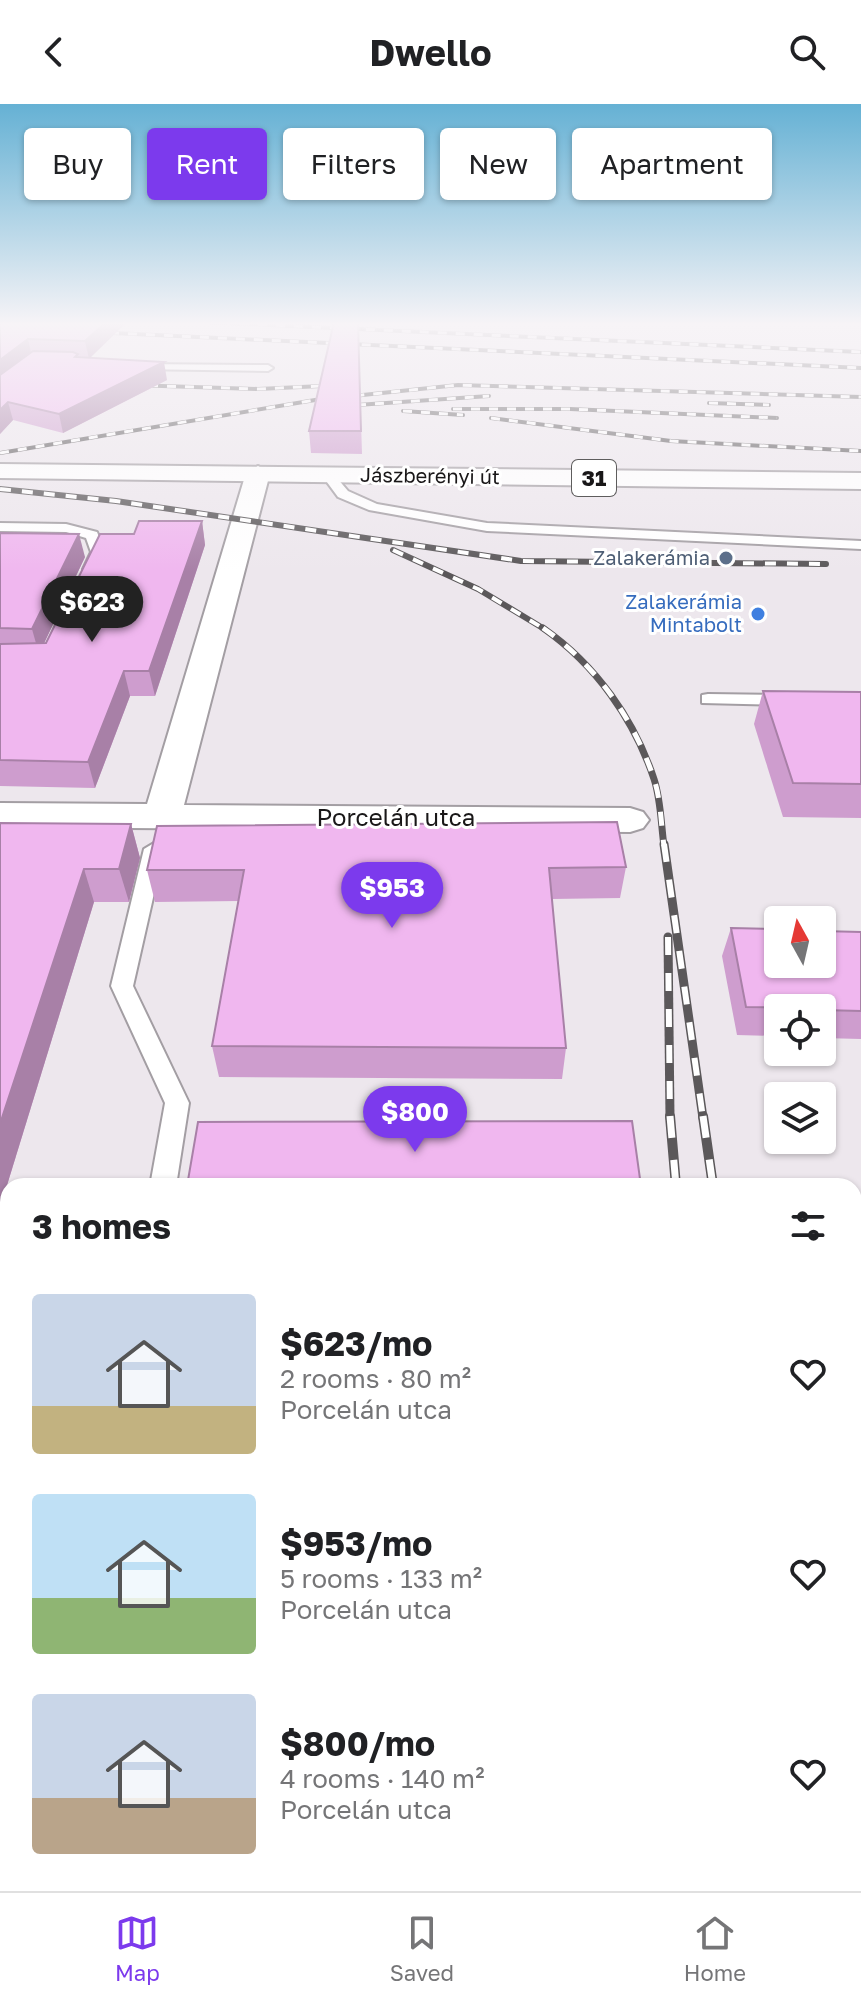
<!DOCTYPE html>
<html lang="en">
<head>
<meta charset="utf-8">
<style>
	:root { --surface:#fff; --page:#f6f6f6; --text:#202124; --muted:#757577; --line:#e0e0e0; --accent:#7c3aed }
	body { margin:0; font-family:"Golos Text",sans-serif; background:var(--page); color:var(--text); height:100vh; display:flex; flex-direction:column; font-size:30px; white-space:nowrap }
	* { box-sizing:border-box; margin:0 }
	p { font-size:26px; color:var(--muted) }
	.icon { flex:none; width:44px; height:44px; fill:none; stroke:currentColor; stroke-width:2; stroke-linecap:round; stroke-linejoin:round }
	.map { position:relative; flex:1; overflow:hidden }
	.sheet { position:absolute; left:0px; top:1074px; width:862px; height:714px; display:flex; flex-direction:column; background:var(--surface); border-radius:24px 24px 0 0; box-shadow:0 2px 6px #0004 }
	.sheet>* { flex:none }
	.top-card { position:absolute; left:24px; top:24px; width:814px; height:72px; display:flex; gap:16px }
	.needle { width:52px; rotate:352deg }
	.buttons { position:absolute; left:764px; top:802px; display:grid; gap:16px }
	.buttons a { display:grid; place-items:center; width:72px; height:72px; border-radius:8px; background:var(--surface); box-shadow:0 2px 6px #0004; font-size:40px }
	.price { position:absolute; translate:-50% -68px; padding:0 18px; border-radius:28px; background:var(--accent); color:#fff; font-size:26px; line-height:52px; filter:drop-shadow(0 2px 4px #0008) }
	.price::after { content:''; position:absolute; left:50%; top:48px; width:24px; height:18px; margin-left:-12px; background:inherit; clip-path:polygon(0 0,100% 0,50% 100%) }
	.price.on { background:#222; color:#fff }
	ul { padding:0; list-style:none }
	li { display:flex; align-items:center; gap:24px; height:200px; padding:0 32px }
	li span { display:grid; place-items:center; flex:none; width:224px; height:160px; border-radius:8px; color:#555 }
	li>.icon { margin-inline-start:auto }
	span .icon { width:96px; height:96px; fill:#fffc; stroke-width:1 }
	li b { font-size:34px }
	h2 { display:flex; justify-content:space-between; align-items:center; height:96px; padding:0 32px; font-size:34px }
	.chip { padding:0 28px; border-radius:8px; background:var(--surface); box-shadow:0 2px 6px #0004; font-size:28px; line-height:72px }
	.chip.on { background:var(--accent); color:#fff }
	header { display:flex; justify-content:space-between; align-items:center; height:104px; padding:0 32px; background:var(--surface); font-size:36px; font-weight:700 }
	.tab-bar { display:flex; justify-content:space-around; align-items:center; height:112px; border-top:2px solid var(--line); background:var(--surface); font-size:22px; color:var(--muted) }
	.tab-bar a { display:grid; justify-items:center; gap:4px }
	.tab-bar .on { color:var(--accent) }
	.map>svg:first-child { display:block }
	.lines { fill:none; stroke-linecap:round; stroke-linejoin:round }
	.lane-casing { stroke:#a39ea3; stroke-width:4 }
	.street-casing { stroke:#a39ea3; stroke-width:4 }
	.primary-casing { stroke:#a39ea3; stroke-width:4 }
	.lane { fill:#fff; fill-rule:evenodd }
	.street { fill:#fff; fill-rule:evenodd }
	.primary { fill:#fff; fill-rule:evenodd }
	.rail-far5-casing { stroke:#5b585a; stroke-width:4 }
	.rail-far4-casing { stroke:#5b585a; stroke-width:6 }
	.rail-far3-casing { stroke:#5b585a; stroke-width:7 }
	.rail-far2-casing { stroke:#5b585a; stroke-width:9 }
	.rail-far1-casing { stroke:#5b585a; stroke-width:10 }
	.rail-casing { stroke:#5b585a; stroke-width:12 }
	.rail-far5 { stroke:#fff; stroke-width:3; stroke-dasharray:9; stroke-linecap:butt }
	.rail-far4 { stroke:#fff; stroke-width:4; stroke-dasharray:11; stroke-linecap:butt }
	.rail-far3 { stroke:#fff; stroke-width:5; stroke-dasharray:14; stroke-linecap:butt }
	.rail-far2 { stroke:#fff; stroke-width:6; stroke-dasharray:18; stroke-linecap:butt }
	.rail-far1 { stroke:#fff; stroke-width:7; stroke-dasharray:22; stroke-linecap:butt }
	.rail { stroke:#fff; stroke-width:9; stroke-dasharray:28; stroke-linecap:butt }
	.wall { fill:#ce9dce }
	.shaded-wall { fill:#a880a7 }
	.building { fill:#f0b7ef; stroke:#a880a7; stroke-width:2 }
	.service-dot { fill:#5c6f8a; stroke:#fff; stroke-width:3 }
	.shop-dot { fill:#3f7fe0; stroke:#fff; stroke-width:3 }
	.labels { text-anchor:middle; stroke-width:6; stroke-linejoin:round; paint-order:stroke }
	.far-street-label { font-size:20px; fill:#191718; stroke:#fff }
	.far-service-label { font-size:20px; fill:#4e5e75; stroke:#fff; text-anchor:end }
	.far-shop-label { font-size:20px; fill:#366cbe; stroke:#fff; text-anchor:end }
	.shield { fill:#fff; stroke:#5e5d5d; stroke-width:2 }
	.shield-label { font-size:22px; font-weight:bold; fill:#191718 }
	.street-label { font-size:24px; fill:#191718; stroke:#fff }
</style>
</head>
<body>
<header><svg class="icon" aria-label="back" viewBox="0 0 24 24"><path d="M15 5l-7 7 7 7"/></svg>Dwello<svg class="icon" aria-label="search" viewBox="0 0 24 24"><circle cx="10" cy="10" r="6"/><path d="M15 15l6 6"/></svg></header>
<div class="map">
<svg width="861" height="1787" viewBox="0 0 861 1787">
	<rect width="100%" height="100%" fill="#ede7ed"/>
	<g class="lines">
		<g class="lane-casing">
			<g id="lane">
				<path d="M137,260L268,261L273,264L268,267L133,265Z"/>
				<path d="M323,367H331L348,387L377,400L487,419L861,437V445L487,427L369,406L338,393L321,370Z"/>
				<path d="M0,419L66,420L97,428L105,448L95,468H85L83,465L91,448L86,434L66,428L0,427Z"/>
				<path d="M708,590L791,591L799,596L791,601L702,599V591Z"/>
				<path d="M154,739L164,745L133,882L189,999L176,1082H150L165,999L111,882L144,745Z"/>
				<path d="M23,1780H61L60,1787H22Z"/>
			</g>
		</g>
		<g class="street-casing">
			<path id="street" d="M258,362L270,369L184,701L630,704L643,708L649,716L643,724L630,728L0,723V699L147,700L246,369Z"/>
		</g>
		<g class="primary-casing">
			<path id="primary" d="M0,360L861,369V385L0,374Z"/>
		</g>
		<use href="#lane" class="lane"/>
		<use href="#street" class="street"/>
		<use href="#primary" class="primary"/>
		<g class="rail-far5-casing">
			<g id="rail-far5">
				<path d="M204,218L861,248"/>
				<path d="M92,228L861,264"/>
				<path d="M131,281L258,285L343,281"/>
				<path d="M709,299L769,301"/>
				<path d="M357,301L489,292"/>
				<path d="M453,305H570L777,314"/>
				<path d="M403,307L463,311"/>
				<path d="M491,314L671,337L861,347"/>
				<path d="M0,349L315,296L458,281L861,293"/>
			</g>
		</g>
		<g class="rail-far4-casing">
			<g id="rail-far4">
				<path d="M0,385L116,397L521,457L826,460"/>
				<path d="M393,446L478,485L546,526"/>
			</g>
		</g>
		<g class="rail-far3-casing">
			<path id="rail-far3" d="M543,524C596,561 634,615 654,675C661,696 661,721 664,742"/>
		</g>
		<g class="rail-far2-casing">
			<g id="rail-far2">
				<path d="M664,740L703,1014"/>
				<path d="M668,833L670,1014"/>
			</g>
		</g>
		<g class="rail-far1-casing">
			<g id="rail-far1">
				<path d="M670,1012L676,1082"/>
				<path d="M703,1012L713,1082"/>
			</g>
		</g>
		<g class="rail-casing">
			<g id="rail">
				<path d="M753,1780V1787"/>
				<path d="M813,1780L814,1787"/>
				<path d="M839,1780L841,1787"/>
			</g>
		</g>
		<use href="#rail-far5" class="rail-far5"/>
		<use href="#rail-far4" class="rail-far4"/>
		<use href="#rail-far3" class="rail-far3"/>
		<use href="#rail-far2" class="rail-far2"/>
		<use href="#rail-far1" class="rail-far1"/>
		<use href="#rail" class="rail"/>
	</g>
	<g class="wall">
		<path d="M0,218H127L89,254L167,276L63,329L13,316L0,330Z"/>
		<path d="M358,218L362,350L311,349L309,327Z"/>
		<path d="M202,417L205,441L155,592H130L95,684L0,682V429L85,453L44,539H46L134,430Z"/>
		<path d="M763,587L861,588V714L783,713L754,620Z"/>
		<path d="M0,719L131,720L140,754L129,798H94L0,1104Z"/>
		<path d="M626,763L620,794L552,795L566,944L562,975L219,973L212,942L239,797L155,798L147,766Z"/>
		<path d="M731,824L861,828V935L822,934V904H778V932L737,931L722,852Z"/>
	</g>
	<g class="shaded-wall">
		<path d="M106,218H127L89,255L85,237Z"/>
		<path d="M28,235L32,253L0,277V256Z"/>
		<path d="M164,258L167,276L63,329L59,310Z"/>
		<path d="M8,298L13,316L0,330V306Z"/>
		<path d="M202,417L205,441L155,592L149,567Z"/>
		<path d="M79,430L85,453L39,550L32,525Z"/>
		<path d="M124,567L130,592L95,684L88,658Z"/>
		<path d="M131,720L140,754L129,798L119,765Z"/>
		<path d="M84,765L94,798L0,1104V1020Z"/>
	</g>
	<g class="building">
		<path d="M0,218H106L85,237L28,235L0,256Z"/>
		<path d="M334,218H358L361,327H309Z"/>
		<path d="M33,247L73,248L78,250L75,253L164,258L59,310L8,298L0,306V271Z"/>
		<path d="M139,417H202L149,567H124L88,658L0,656V540L46,539L100,430H134Z"/>
		<path d="M0,429L79,430L32,525L0,524Z"/>
		<path d="M763,587L861,588V680L793,679Z"/>
		<path d="M617,718L626,763L549,764L566,944L212,942L244,766H147L157,722Z"/>
		<path d="M0,719L131,720L119,765H84L0,1020Z"/>
		<path d="M731,824L778,825V860H822V827L861,828V907L822,906V904L746,903Z"/>
		<path d="M632,1017L641,1082H187L198,1018Z"/>
		<path d="M230,1780H425V1787H229Z"/>
	</g>
	<linearGradient id="sky" x2="0" y2="1"><stop stop-color="#65b1d4"/><stop offset="0.47" stop-color="#f7f4f7"/><stop offset="1" stop-color="#f7f4f7" stop-opacity="0"/></linearGradient>
	<rect width="861" height="468" fill="url(#sky)"/>
	<circle class="service-dot" cx="726" cy="454" r="8"/>
	<circle class="shop-dot" cx="758" cy="510" r="8"/>
	<g class="labels">
		<g class="far-street-label">
			<text transform="translate(430 372) rotate(1)" y="7">Jászberényi út</text>
		</g>
		<g class="far-service-label">
			<text x="710" y="461">Zalakerámia</text>
		</g>
		<g class="far-shop-label">
			<text x="742" y="505">Zalakerámia<tspan x="742" dy="23">Mintabolt</tspan></text>
		</g>
		<rect class="shield" x="572" y="356" width="44" height="36" rx="6"/>
		<g class="shield-label">
			<text x="594" y="382">31</text>
		</g>
		<g class="street-label">
			<text x="396" y="722">Porcelán utca</text>
		</g>
	</g>
</svg>
<div class="buttons">
<a><svg class="needle" viewBox="-14 -14 28 28"><path d="M0-13l5 13h-10z" fill="#e53935"/><path d="M0 13l5-13h-10z" fill="#757577"/></svg></a>
<a><svg class="icon" aria-label="locate" viewBox="0 0 24 24"><circle cx="12" cy="12" r="6"/><path d="M12 2v4M12 18v4M2 12h4M18 12h4"/></svg></a>
<a><svg class="icon" aria-label="layers" viewBox="0 0 24 24"><path d="M12 4l9 5-9 5-9-5zM3 14l9 5 9-5"/></svg></a>
</div>
<b class="price on" style="left:92px;top:540px">$623</b>
<b class="price" style="left:392px;top:826px">$953</b>
<b class="price" style="left:415px;top:1050px">$800</b>
<div class="top-card">
<a class="chip">Buy</a>
<a class="chip on">Rent</a>
<a class="chip">Filters</a>
<a class="chip">New</a>
<a class="chip">Apartment</a>
</div>
<section class="sheet">
<h2>3 homes<svg class="icon" aria-label="filters" viewBox="0 0 24 24"><path d="M4 7h16M4 17h16"/><circle cx="9" cy="7" r="2"/><circle cx="15" cy="17" r="2"/></svg></h2>
<ul>
<li><span style="background:linear-gradient(#c9d6e8 70%,#c2b280 0)"><svg class="icon" aria-label="home" viewBox="0 0 24 24"><path d="M3 11l9-7 9 7M6 9v11h12V9"/></svg></span><div><b>$623/mo</b><p>2 rooms · 80 m²</p><p>Porcelán utca</p></div><svg class="icon" aria-label="heart" viewBox="0 0 24 24"><path d="M12 20l-8-8c-3-5 5-10 8-4 3-6 11-1 8 4z"/></svg></li>
<li><span style="background:linear-gradient(#bfe0f5 65%,#8fb573 0)"><svg class="icon" aria-label="home" viewBox="0 0 24 24"><path d="M3 11l9-7 9 7M6 9v11h12V9"/></svg></span><div><b>$953/mo</b><p>5 rooms · 133 m²</p><p>Porcelán utca</p></div><svg class="icon" aria-label="heart" viewBox="0 0 24 24"><path d="M12 20l-8-8c-3-5 5-10 8-4 3-6 11-1 8 4z"/></svg></li>
<li><span style="background:linear-gradient(#c9d6e8 65%,#b9a48a 0)"><svg class="icon" aria-label="home" viewBox="0 0 24 24"><path d="M3 11l9-7 9 7M6 9v11h12V9"/></svg></span><div><b>$800/mo</b><p>4 rooms · 140 m²</p><p>Porcelán utca</p></div><svg class="icon" aria-label="heart" viewBox="0 0 24 24"><path d="M12 20l-8-8c-3-5 5-10 8-4 3-6 11-1 8 4z"/></svg></li>
</ul>
</section>
</div>
<nav class="tab-bar">
<a class="on"><svg class="icon" aria-label="map" viewBox="0 0 24 24"><path d="M3 6l6-2 6 2 6-2v14l-6 2-6-2-6 2zM9 4v14M15 6v14"/></svg>Map</a>
<a><svg class="icon" aria-label="saved" viewBox="0 0 24 24"><path d="M7 4h10v16l-5-4-5 4z"/></svg>Saved</a>
<a><svg class="icon" aria-label="home" viewBox="0 0 24 24"><path d="M3 11l9-7 9 7M6 9v11h12V9"/></svg>Home</a>
</nav>
</body>
</html>
